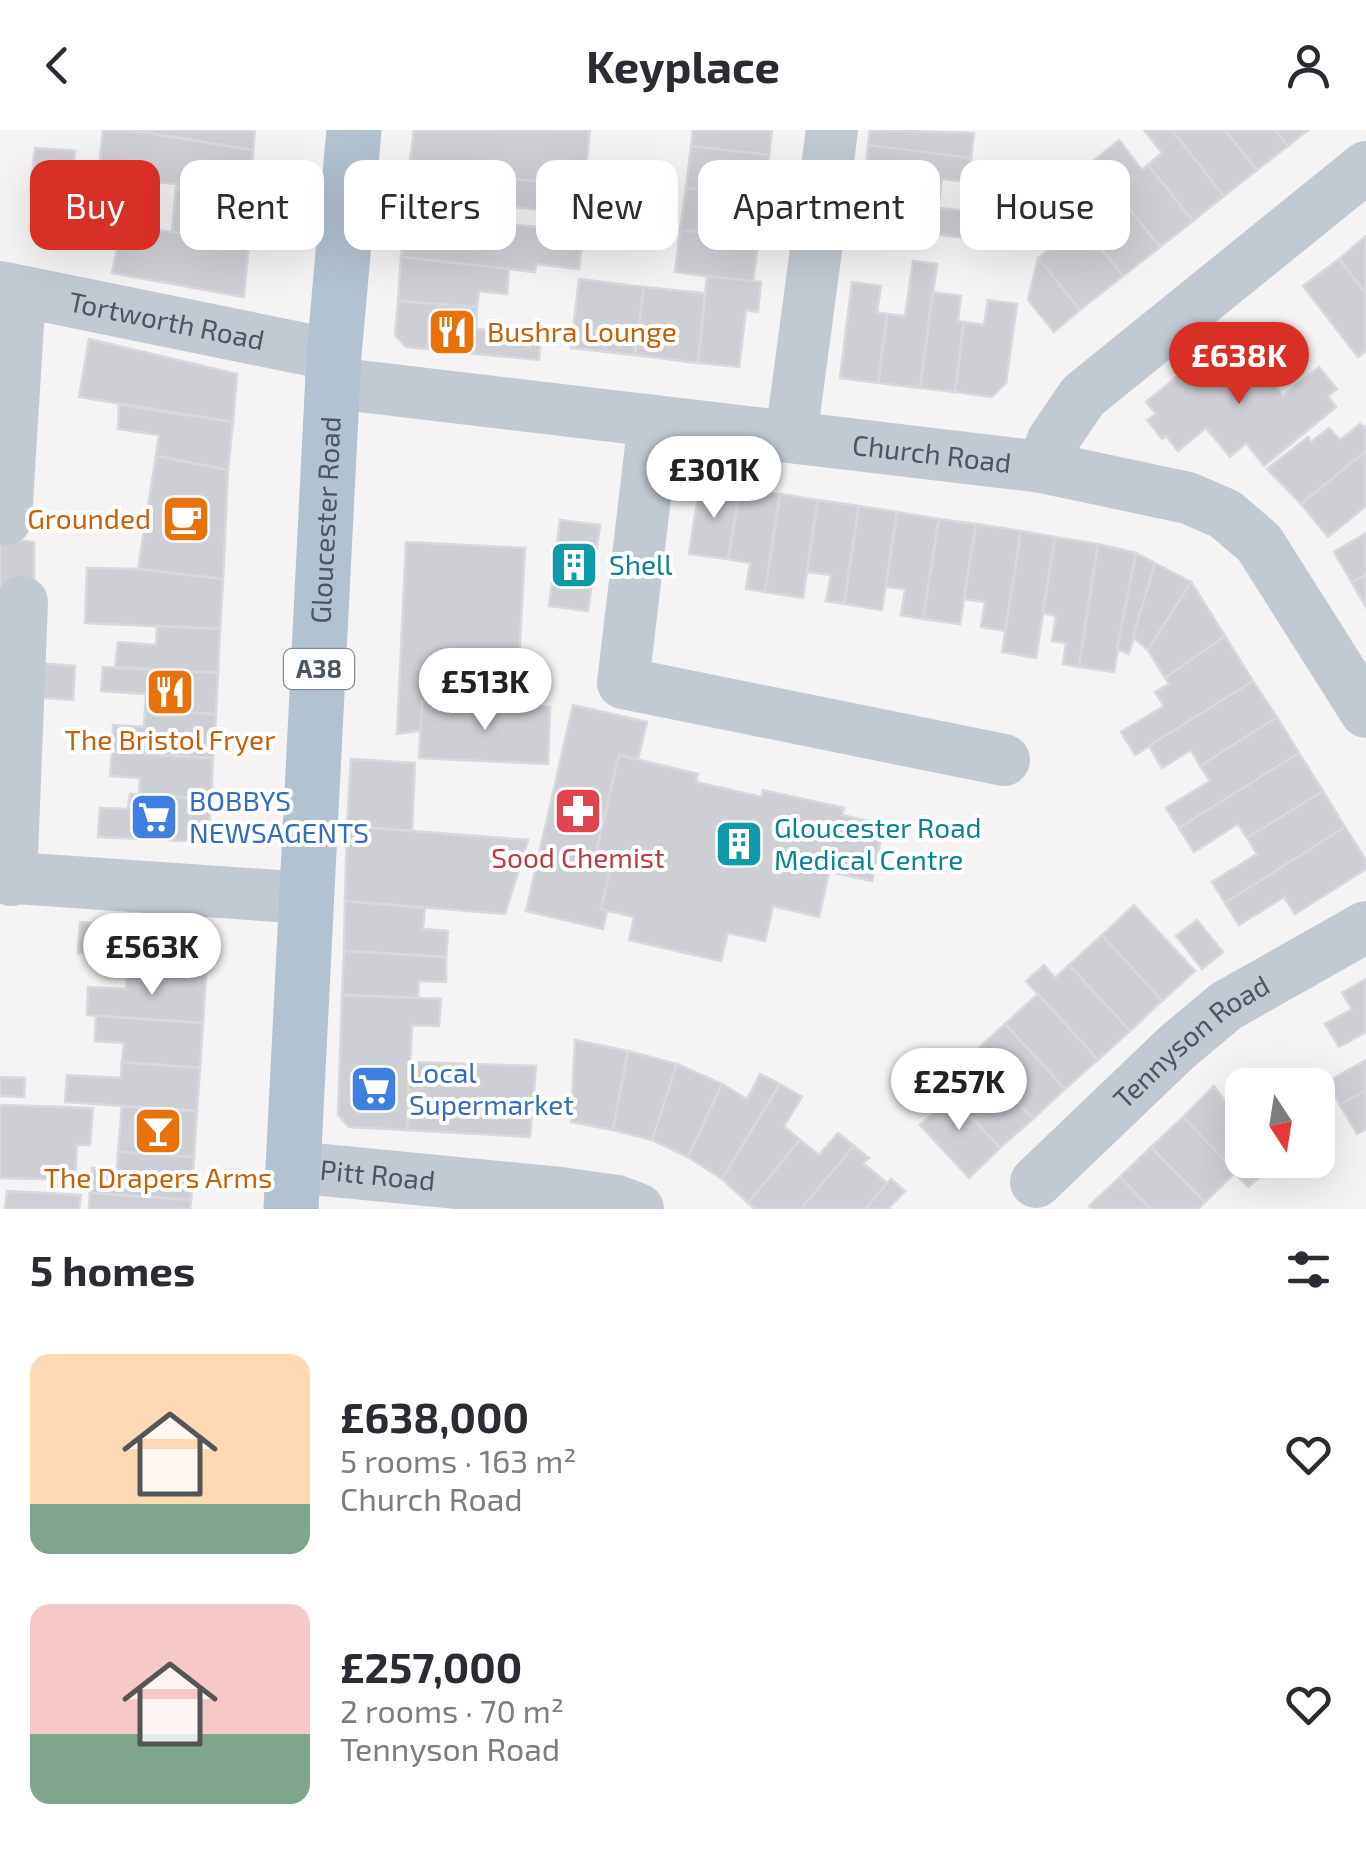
<!DOCTYPE html>
<html lang="en">
<head>
<meta charset="utf-8">
<style>
	:root { --surface:#fff; --page:#f7f7f7; --text:#2b2b33; --muted:#7c7c81; --accent:#d93025 }
	body { margin:0; font-family:"Exo 2",sans-serif; background:var(--page); color:var(--text); height:100vh; display:flex; flex-direction:column; font-size:38px; white-space:nowrap }
	* { box-sizing:border-box; margin:0 }
	p { font-size:32px; color:var(--muted) }
	.icon { flex:none; width:55px; height:55px; fill:none; stroke:currentColor; stroke-width:2; stroke-linecap:round; stroke-linejoin:round }
	.map { position:relative; height:1079px; overflow:hidden }
	.details { display:flex; flex-direction:column; background:var(--surface); flex:1 }
	.details>* { flex:none }
	.hud { position:absolute; left:30px; top:30px; width:1308px; height:90px; display:flex; gap:20px }
	.needle { width:65px; rotate:168deg }
	.controls { position:absolute; left:1225px; top:938px; display:grid; gap:20px }
	.controls a { display:grid; place-items:center; width:110px; height:110px; border-radius:20px; background:var(--surface); box-shadow:0 10px 40px #0002; font-size:50px }
	.price { position:absolute; translate:-50% -85px; padding:0 22px; border-radius:35px; background:#fff; color:#222; font-size:32px; line-height:65px; filter:drop-shadow(0 2px 5px #0008) }
	.price::after { content:''; position:absolute; left:50%; top:60px; width:30px; height:22px; margin-left:-15px; background:inherit; clip-path:polygon(0 0,100% 0,50% 100%) }
	.price.current { background:var(--accent); color:#fff }
	ul { padding:0; list-style:none }
	li { display:flex; align-items:center; gap:30px; height:250px; padding:0 30px }
	li span { display:grid; place-items:center; flex:none; width:280px; height:200px; border-radius:20px; color:#555 }
	li>.icon { margin-inline-start:auto }
	span .icon { width:120px; height:120px; fill:#fffc; stroke-width:1 }
	li b { font-size:42px }
	h2 { display:flex; justify-content:space-between; align-items:center; height:120px; padding:0 30px; font-size:42px }
	.tag { padding:0 35px; border-radius:20px; background:var(--surface); box-shadow:0 10px 40px #0002; font-size:35px; line-height:90px }
	.tag.current { background:var(--accent); color:#fff }
	header { display:flex; justify-content:space-between; align-items:center; height:130px; padding:0 30px; background:var(--surface); font-size:45px; font-weight:700 }
	.map>svg:first-child { display:block }
	.building { fill:#cdcfd5; stroke:#d7d9de; stroke-width:2.5 }
	.lines { fill:none; stroke-linecap:round; stroke-linejoin:round }
	.minor { stroke:#c1cad2; stroke-width:52 }
	.major { stroke:#b3c2d1; stroke-width:55 }
	.labels { text-anchor:middle; stroke-width:8; stroke-linejoin:round; paint-order:stroke }
	.shield { fill:#fff; stroke:#808990; stroke-width:2.5 }
	.shield-label { font-size:25px; font-weight:bold; fill:#4a5661 }
	.street-label { font-size:28px; fill:#4a5661; stroke:#fff }
	.food-label { font-size:28px; fill:#c56008; stroke:#fff }
	.culture-label { font-size:28px; fill:#0d838f; stroke:#fff; text-anchor:start }
	.shop-label { font-size:28px; fill:#366cbe; stroke:#fff; text-anchor:start }
	.health-label { font-size:28px; fill:#be3a42; stroke:#fff }
</style>
</head>
<body>
<header><svg class="icon" aria-label="back" viewBox="0 0 24 24"><path d="M15 5l-7 7 7 7"/></svg>Keyplace<svg class="icon" aria-label="person" viewBox="0 0 24 24"><circle cx="12" cy="8" r="4"/><path d="M4 21q1-7 8-7t8 7"/></svg></header>
<div class="map">
<svg width="1366" height="1079" viewBox="0 0 1366 1079">
	<rect width="100%" height="100%" fill="#f5f3f3"/>
	<g class="building">
		<path d="M103,0H130L253,20L251,65L176,58L177,54L98,47Z"/>
		<path d="M130,0H255L253,20Z"/>
		<path d="M414,0H590L584,56L409,39Z"/>
		<path d="M693,0H772L769,25L691,16Z"/>
		<path d="M870,0L974,3L971,28L868,15Z"/>
		<path d="M1144,0H1172L1224,66L1193,91L1148,35L1162,23Z"/>
		<path d="M1172,0H1225L1257,40L1224,66Z"/>
		<path d="M1225,0H1275L1288,16L1257,40Z"/>
		<path d="M1275,0H1308L1288,16Z"/>
		<path d="M1119,10L1142,40L1148,35L1193,91L1160,117L1092,32Z"/>
		<path d="M868,15L971,28L968,52L942,49L940,64L864,55Z"/>
		<path d="M691,16L769,25L764,67L686,58Z"/>
		<path d="M35,18L75,21L71,64L30,61Z"/>
		<path d="M1092,32L1160,117L1123,146L1081,93L1101,77L1075,45Z"/>
		<path d="M409,39L584,56L582,84L482,74L480,90L405,83Z"/>
		<path d="M864,55L940,64L938,78L969,81L966,108L859,95Z"/>
		<path d="M176,58L251,65L249,112L172,102Z"/>
		<path d="M686,58L764,67L759,109L680,100Z"/>
		<path d="M405,83L584,102L579,139L536,134L535,142L401,127Z"/>
		<path d="M1081,93L1123,146L1080,180L1038,128Z"/>
		<path d="M141,98L249,112L244,167L112,143L120,105L139,106Z"/>
		<path d="M680,100L759,109L753,152L675,142Z"/>
		<path d="M1366,106V164L1339,129Z"/>
		<path d="M401,127L509,139L507,164L479,161L477,177L398,171Z"/>
		<path d="M1038,128L1080,180L1054,202L1028,170Z"/>
		<path d="M1339,129L1366,164V221L1358,227L1303,156Z"/>
		<path d="M913,131L937,134L920,258L878,253L887,184L905,186Z"/>
		<path d="M707,146L761,152L758,182L746,180L739,237L698,233Z"/>
		<path d="M579,149L644,157L635,225L571,218Z"/>
		<path d="M852,152L881,156L877,182L887,184L878,253L840,248Z"/>
		<path d="M644,157L705,163L698,233L635,225Z"/>
		<path d="M933,162L961,166L958,191L964,192L955,262L920,258Z"/>
		<path d="M988,170L1017,174L1006,253L992,267L955,262L964,192L984,195Z"/>
		<path d="M398,171L477,177L476,199L541,204L539,230L406,217L395,205Z"/>
		<path d="M89,209L237,244L233,292L79,267Z"/>
		<path d="M1242,215L1283,266L1319,237L1337,259L1328,266L1336,277L1264,336L1246,313L1230,327L1206,298L1178,321L1166,306L1162,309L1147,290L1156,284L1146,272L1191,235L1196,242L1217,225L1221,232Z"/>
		<path d="M119,275L233,292L228,340L156,326L159,305L118,299Z"/>
		<path d="M1360,294L1364,298L1366,296V321L1301,374L1267,339L1308,307L1311,312L1329,298L1340,310Z"/>
		<path d="M1366,321V376L1328,407L1301,374Z"/>
		<path d="M156,326L228,340L223,449L138,439Z"/>
		<path d="M700,352L740,358L728,429L689,424Z"/>
		<path d="M740,358L780,364L765,462L746,459L750,433L728,429Z"/>
		<path d="M780,364L818,370L803,468L765,462Z"/>
		<path d="M818,370L859,376L844,474L826,471L831,445L807,442Z"/>
		<path d="M859,376L897,382L882,480L844,474Z"/>
		<path d="M897,382L939,389L923,489L901,485L905,459L886,457Z"/>
		<path d="M939,389L976,394L960,494L923,489Z"/>
		<path d="M560,390L600,395L588,481L549,476Z"/>
		<path d="M976,394L1021,401L1006,501L981,497L985,472L964,469Z"/>
		<path d="M1021,401L1055,407L1036,528L1002,522Z"/>
		<path d="M1366,403V444L1352,453L1334,422Z"/>
		<path d="M1055,407L1098,414L1079,537L1063,534L1066,513L1052,511L1056,486L1043,483Z"/>
		<path d="M0,408L34,412V461L0,487Z"/>
		<path d="M406,412L525,418L516,587L397,604Z"/>
		<path d="M1098,414L1136,423L1114,542L1079,537Z"/>
		<path d="M1136,423L1155,433L1129,524L1117,519Z"/>
		<path d="M1155,433L1191,452L1148,520L1133,507Z"/>
		<path d="M87,438L138,439L223,449L220,499L85,493Z"/>
		<path d="M1366,444V477L1352,453Z"/>
		<path d="M1191,452L1225,506L1165,548L1148,520Z"/>
		<path d="M157,496L220,499L218,543L115,537L118,512L156,515Z"/>
		<path d="M1225,506L1253,551L1135,625L1121,602L1164,576L1155,562L1169,554L1165,548Z"/>
		<path d="M33,533L75,536L73,570L31,567Z"/>
		<path d="M103,537L218,543L216,584L145,581L146,564L101,561Z"/>
		<path d="M1253,551L1277,587L1200,636L1191,620L1162,638L1149,616Z"/>
		<path d="M422,571L550,577L548,634L419,628Z"/>
		<path d="M573,575L647,592L638,629L619,625L594,732L611,736L601,779L607,781L603,799L526,781Z"/>
		<path d="M145,581L216,584L213,628L112,622L113,595L144,597Z"/>
		<path d="M1277,587L1299,623L1179,698L1166,678L1210,651L1200,636Z"/>
		<path d="M112,622L213,628L211,669L139,665L140,648L110,646Z"/>
		<path d="M1299,623L1323,661L1247,708L1238,694L1194,722L1179,698Z"/>
		<path d="M619,625L698,644L696,652L762,667L763,660L844,678L842,685L884,695L872,751L829,742L819,787L773,776L765,811L728,803L721,831L629,810L634,787L601,779L611,736L594,732Z"/>
		<path d="M351,629L415,633L412,701L347,696Z"/>
		<path d="M1323,661L1345,697L1225,773L1212,752L1257,724L1247,708Z"/>
		<path d="M130,664L211,669L209,712L98,707L100,678L128,679Z"/>
		<path d="M347,696L412,701L528,710L505,784L345,771Z"/>
		<path d="M1345,697L1366,730V739L1295,784L1284,767L1239,795L1225,773Z"/>
		<path d="M345,771L425,778L423,799L448,801L446,827L344,821Z"/>
		<path d="M1134,775L1195,841L1162,871L1102,805Z"/>
		<path d="M1197,790L1223,822L1202,839L1176,806Z"/>
		<path d="M80,792L210,800L206,846L127,841L129,826L78,823Z"/>
		<path d="M1102,805L1162,871L1130,901L1069,835Z"/>
		<path d="M344,821L446,827V852L419,851L418,868L342,865Z"/>
		<path d="M1044,835L1055,848L1069,835L1130,901L1098,930L1026,851Z"/>
		<path d="M127,841L206,846L203,893L87,885L88,857L126,859Z"/>
		<path d="M1366,849V902L1339,917L1325,894L1352,879L1342,863Z"/>
		<path d="M1038,864L1098,930L1065,959L1005,894Z"/>
		<path d="M342,865L441,869L439,896L412,895L407,1000L349,997L338,985Z"/>
		<path d="M96,886L203,893L200,938L122,932L124,913L95,911Z"/>
		<path d="M1005,894L1065,959L1033,989L973,923Z"/>
		<path d="M575,910L628,921L613,1000L571,992Z"/>
		<path d="M628,921L677,934L652,1010L613,1000Z"/>
		<path d="M973,923L1033,989L1000,1018L940,953Z"/>
		<path d="M1366,930V960L1340,975L1327,952Z"/>
		<path d="M122,932L200,938L197,981L65,972L67,945L121,948Z"/>
		<path d="M410,932L536,936L530,1007L407,1000Z"/>
		<path d="M677,934L722,954L688,1027L652,1010Z"/>
		<path d="M760,944L780,954L722,1049L688,1027L722,954L747,969Z"/>
		<path d="M0,947L25,948L24,967L0,966Z"/>
		<path d="M940,953L1000,1018L969,1048L920,995L941,976L929,963Z"/>
		<path d="M780,954L802,967L784,996L800,1010L748,1073L722,1049Z"/>
		<path d="M1214,956L1242,996V1030H1262L1269,1040L1248,1057L1183,987Z"/>
		<path d="M1366,960V999L1357,1004L1340,975Z"/>
		<path d="M0,975L93,978L90,1015H77L75,1050L0,1048Z"/>
		<path d="M122,976L197,981L194,1027L118,1022Z"/>
		<path d="M1183,987L1236,1042L1205,1072L1151,1017Z"/>
		<path d="M838,1003L854,1016L801,1079H755L748,1073L800,1010L819,1025Z"/>
		<path d="M854,1016L869,1028L863,1033L887,1053L865,1079H801Z"/>
		<path d="M1151,1017L1205,1072L1198,1079H1151L1120,1047Z"/>
		<path d="M118,1022L194,1027L191,1070L90,1063L92,1038L117,1040Z"/>
		<path d="M1120,1047L1151,1079H1092L1089,1076Z"/>
		<path d="M891,1049L905,1061L888,1079H865Z"/>
		<path d="M7,1061L81,1065L79,1079H5Z"/>
		<path d="M90,1063L191,1070L190,1079H89Z"/>
	</g>
	<g class="lines">
		<g class="minor">
			<path id="s1" d="M0,157L334,225"/>
			<path id="s2" d="M334,253L1042,337L1188,368L1225,384L1259,413L1366,582"/>
			<path d="M654,291L623,553L1004,630"/>
			<path d="M791,307L832,0"/>
			<path d="M1042,337L1053,310L1083,266L1366,37"/>
			<path d="M6,389L20,162"/>
			<path d="M0,747L308,768"/>
			<path d="M11,750L22,472"/>
			<path id="s3" d="M293,1037L560,1063L617,1071L638,1079"/>
			<path id="s4" d="M1036,1052L1177,917L1226,876L1366,797"/>
		</g>
		<path class="major" id="s5" d="M291,1079L334,225L354,0"/>
	</g>
	<defs>
		<g id="restaurant-square" transform="scale(2.5)"><rect x="-9" y="-9" width="18" height="18" rx="4" fill="#e8710a" stroke="#fff"/><path d="M-5-6h1v4h1v-4h1v4h1v-4h1v5L-1.5 .5V6h-2V.5L-5-1ZM5-6V6H3V1.5H1.5Q1.5-4 5-6Z" fill="#fff"/></g>
		<g id="cafe-square" transform="scale(2.5)"><rect x="-9" y="-9" width="18" height="18" rx="4" fill="#e8710a" stroke="#fff"/><path d="M-5.5-4.5H6V0H3Q3 3.5 0 3.5H-2.5Q-5.5 3.5-5.5 0ZM3-3.2v2h1.7v-2ZM-6 4.5H4V6H-6Z" fill="#fff"/></g>
		<g id="building-square" transform="scale(2.5)"><rect x="-9" y="-9" width="18" height="18" rx="4" fill="#0f9aa8" stroke="#fff"/><path d="M-4-6H4V6H1V3H-1V6H-4ZM-2.5-4.3h1.7v1.8h-1.7ZM.8-4.3h1.7v1.8H.8ZM-2.5-1h1.7V.8h-1.7ZM.8-1h1.7V.8H.8Z" fill="#fff"/></g>
		<g id="pharmacy-square" transform="scale(2.5)"><rect x="-9" y="-9" width="18" height="18" rx="4" fill="#e0444e" stroke="#fff"/><path d="M-2-6h4v4h4v4h-4v4h-4v-4h-4v-4h4Z" fill="#fff"/></g>
		<g id="supermarket-square" transform="scale(2.5)"><rect x="-9" y="-9" width="18" height="18" rx="4" fill="#3f7fe0" stroke="#fff"/><path d="M-6-5.5h2.5l.6 2H6L4.5 2H-2.5L-4.4-4H-6ZM-1.5 3.2a1.3 1.3 0 1 0 .1 0ZM3 3.2a1.3 1.3 0 1 0 .1 0Z" fill="#fff"/></g>
		<g id="bar-square" transform="scale(2.5)"><rect x="-9" y="-9" width="18" height="18" rx="4" fill="#e8710a" stroke="#fff"/><path d="M-6-5H6L.8 .8V4.5H3.5V6h-7V4.5H-.8V.8Z" fill="#fff"/></g>
	</defs>
	<g fill-rule="evenodd">
		<use href="#restaurant-square" x="452" y="202"/>
		<use href="#cafe-square" x="186" y="389"/>
		<use href="#building-square" x="574" y="435"/>
		<use href="#restaurant-square" x="170" y="562"/>
		<use href="#pharmacy-square" x="578" y="681"/>
		<use href="#supermarket-square" x="154" y="687"/>
		<use href="#building-square" x="739" y="714"/>
		<use href="#supermarket-square" x="374" y="959"/>
		<use href="#bar-square" x="158" y="1001"/>
	</g>
	<g class="labels">
		<rect class="shield" x="284" y="519" width="70" height="40" rx="8"/>
		<g class="shield-label">
			<text x="319" y="548">A38</text>
		</g>
		<g class="street-label">
			<text dy="10" stroke="none"><textPath href="#s1" startOffset="170">Tortworth Road</textPath></text>
			<text dy="10" stroke="none"><textPath href="#s2" startOffset="602">Church Road</textPath></text>
			<text dy="10" stroke="none"><textPath href="#s5" startOffset="690">Gloucester Road</textPath></text>
			<text dy="10" stroke="none"><textPath href="#s4" startOffset="210">Tennyson Road</textPath></text>
			<text dy="10" stroke="none"><textPath href="#s3" startOffset="85">Pitt Road</textPath></text>
		</g>
		<g class="food-label">
			<text x="487" y="212" text-anchor="start">Bushra Lounge</text>
			<text x="151" y="399" text-anchor="end">Grounded</text>
			<text x="170" y="620">The Bristol Fryer</text>
			<text x="158" y="1058">The Drapers Arms</text>
		</g>
		<g class="culture-label">
			<text x="609" y="445">Shell</text>
			<text x="774" y="708">Gloucester Road<tspan x="774" dy="32">Medical Centre</tspan></text>
		</g>
		<g class="shop-label">
			<text x="189" y="681">BOBBYS<tspan x="189" dy="32">NEWSAGENTS</tspan></text>
			<text x="409" y="953">Local<tspan x="409" dy="32">Supermarket</tspan></text>
		</g>
		<g class="health-label">
			<text x="578" y="738">Sood Chemist</text>
		</g>
	</g>
</svg>
<div class="controls">
<a><svg class="needle" viewBox="-14 -14 28 28"><path d="M0-13l5 13h-10z" fill="#e53935"/><path d="M0 13l5-13h-10z" fill="#7c7c81"/></svg></a>
</div>
<b class="price current" style="left:1239px;top:277px">£638K</b>
<b class="price" style="left:714px;top:391px">£301K</b>
<b class="price" style="left:485px;top:603px">£513K</b>
<b class="price" style="left:152px;top:868px">£563K</b>
<b class="price" style="left:959px;top:1003px">£257K</b>
<div class="hud">
<a class="tag current">Buy</a>
<a class="tag">Rent</a>
<a class="tag">Filters</a>
<a class="tag">New</a>
<a class="tag">Apartment</a>
<a class="tag">House</a>
</div>
</div>
<section class="details">
<h2>5 homes<svg class="icon" aria-label="filters" viewBox="0 0 24 24"><path d="M4 7h16M4 17h16"/><circle cx="9" cy="7" r="2"/><circle cx="15" cy="17" r="2"/></svg></h2>
<ul>
<li><span style="background:linear-gradient(#ffd9b3 75%,#7fa58c 0)"><svg class="icon" aria-label="home" viewBox="0 0 24 24"><path d="M3 11l9-7 9 7M6 9v11h12V9"/></svg></span><div><b>£638,000</b><p>5 rooms · 163 m²</p><p>Church Road</p></div><svg class="icon" aria-label="heart" viewBox="0 0 24 24"><path d="M12 20l-8-8c-3-5 5-10 8-4 3-6 11-1 8 4z"/></svg></li>
<li><span style="background:linear-gradient(#f6c9c9 65%,#7fa58c 0)"><svg class="icon" aria-label="home" viewBox="0 0 24 24"><path d="M3 11l9-7 9 7M6 9v11h12V9"/></svg></span><div><b>£257,000</b><p>2 rooms · 70 m²</p><p>Tennyson Road</p></div><svg class="icon" aria-label="heart" viewBox="0 0 24 24"><path d="M12 20l-8-8c-3-5 5-10 8-4 3-6 11-1 8 4z"/></svg></li>
</ul>
</section>
</body>
</html>
